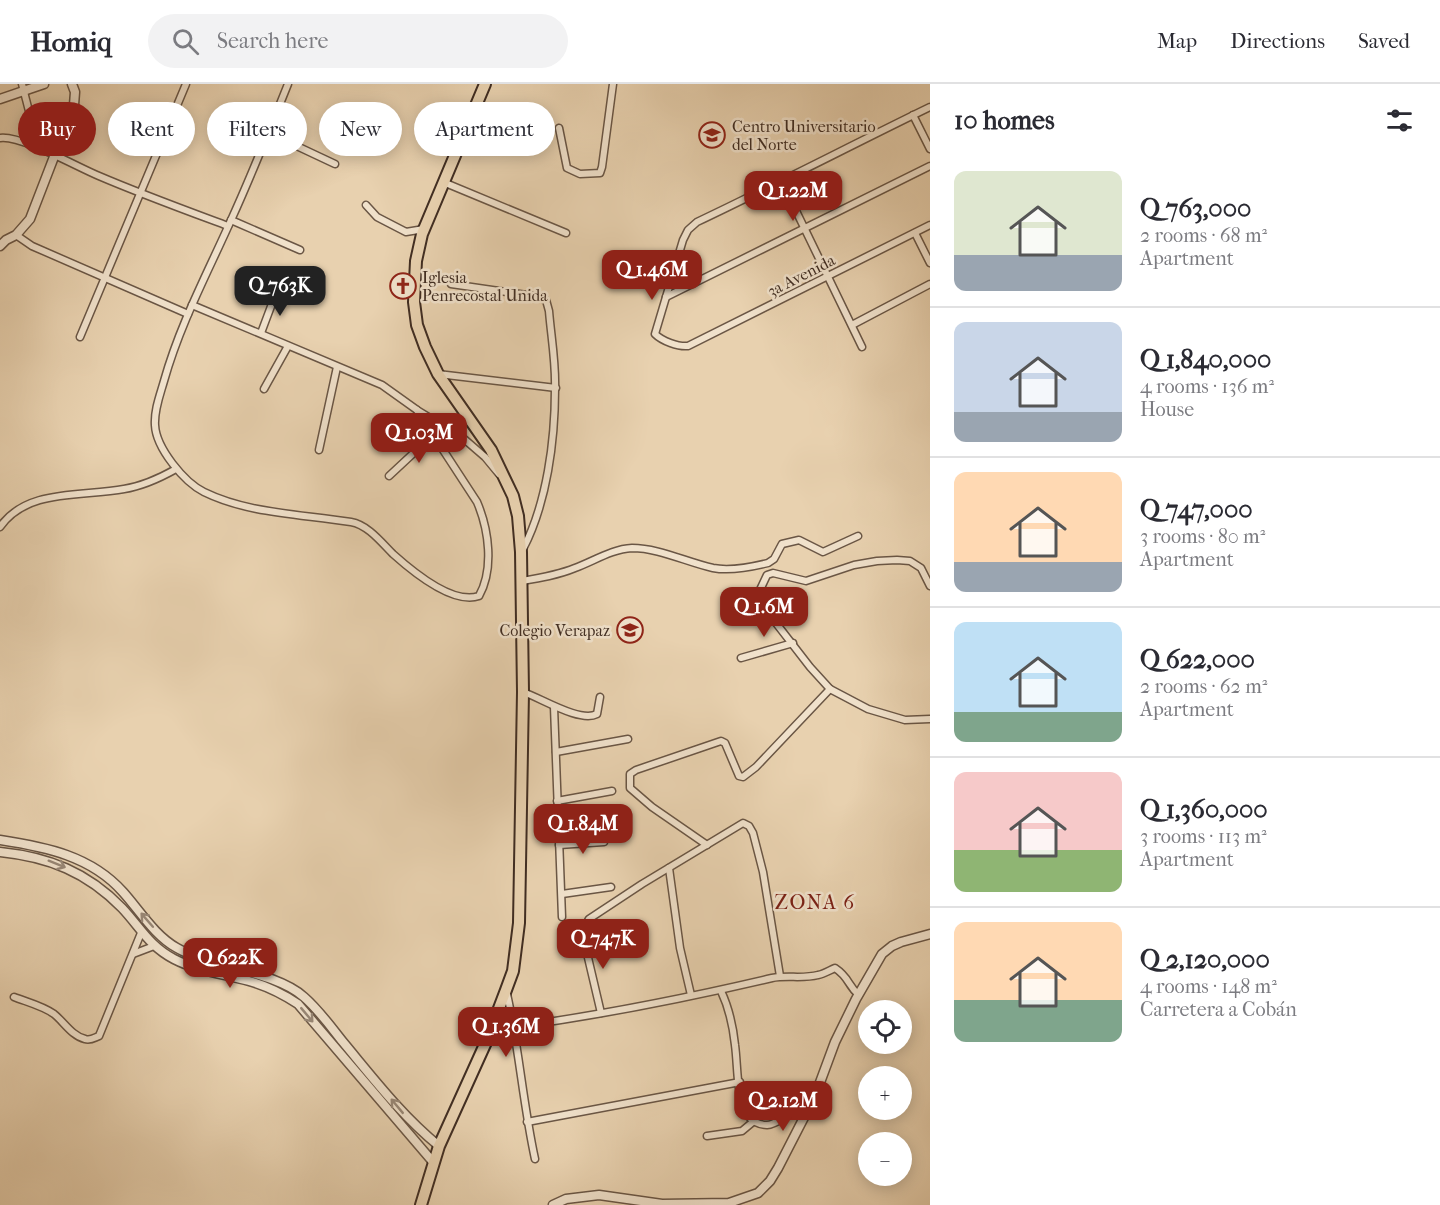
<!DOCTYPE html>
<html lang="en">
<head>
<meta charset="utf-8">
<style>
	:root { --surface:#fff; --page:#f2f2f3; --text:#2b2b33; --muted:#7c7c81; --line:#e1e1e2; --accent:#8f2418 }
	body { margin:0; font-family:"IM FELL French Canon",serif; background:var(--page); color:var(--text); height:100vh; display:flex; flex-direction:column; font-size:22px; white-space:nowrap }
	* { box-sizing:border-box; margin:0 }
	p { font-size:20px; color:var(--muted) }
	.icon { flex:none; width:33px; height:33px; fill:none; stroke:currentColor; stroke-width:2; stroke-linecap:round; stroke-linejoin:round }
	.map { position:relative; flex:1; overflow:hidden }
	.panel { display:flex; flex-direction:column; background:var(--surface); width:510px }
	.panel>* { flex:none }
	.top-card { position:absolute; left:18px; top:18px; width:570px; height:54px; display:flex; gap:12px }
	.tools { position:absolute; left:858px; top:916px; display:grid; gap:12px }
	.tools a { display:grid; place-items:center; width:54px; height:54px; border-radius:50%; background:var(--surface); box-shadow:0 3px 15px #0003; font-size:30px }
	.price { position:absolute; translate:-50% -51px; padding:0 14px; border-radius:12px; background:var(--accent); color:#fff; font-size:20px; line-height:39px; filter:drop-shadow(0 2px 3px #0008) }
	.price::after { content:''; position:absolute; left:50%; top:36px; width:18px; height:14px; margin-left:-9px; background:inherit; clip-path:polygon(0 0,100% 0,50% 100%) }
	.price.active { background:#222; color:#fff }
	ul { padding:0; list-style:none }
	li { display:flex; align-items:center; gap:18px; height:150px; padding:0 24px }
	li+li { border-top:2px solid var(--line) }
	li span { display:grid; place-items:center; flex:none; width:168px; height:120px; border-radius:12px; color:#555 }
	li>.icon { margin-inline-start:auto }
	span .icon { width:72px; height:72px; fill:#fffc; stroke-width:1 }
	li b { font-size:26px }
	h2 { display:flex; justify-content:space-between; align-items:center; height:72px; padding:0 24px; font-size:26px }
	.pill { padding:0 21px; border-radius:27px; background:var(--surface); box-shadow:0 3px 15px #0003; font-size:21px; line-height:54px }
	.pill.active { background:var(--accent); color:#fff }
	header { display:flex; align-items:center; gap:36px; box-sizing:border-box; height:84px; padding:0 30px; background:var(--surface); border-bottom:2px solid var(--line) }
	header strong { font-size:28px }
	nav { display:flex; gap:33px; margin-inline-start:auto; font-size:21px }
	.search { width:420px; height:54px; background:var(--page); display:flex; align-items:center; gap:15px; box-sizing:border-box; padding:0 21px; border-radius:33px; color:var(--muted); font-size:22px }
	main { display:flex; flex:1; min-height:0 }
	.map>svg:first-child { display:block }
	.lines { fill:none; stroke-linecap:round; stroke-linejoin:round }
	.minor-casing { stroke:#6a5645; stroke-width:9 }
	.tertiary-casing { stroke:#6a5645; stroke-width:11 }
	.trunk-casing { stroke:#402d22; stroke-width:14 }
	.minor { stroke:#f0e1cb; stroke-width:6 }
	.tertiary { stroke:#f0e1cb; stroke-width:8 }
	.trunk { stroke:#e8d1af; stroke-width:10 }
	.oneway { stroke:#988776 }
	.labels { text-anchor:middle; stroke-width:5; stroke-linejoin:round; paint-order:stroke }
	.poi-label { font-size:16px; fill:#402d22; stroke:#f0e1cb; text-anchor:start }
	.street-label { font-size:16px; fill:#402d22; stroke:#f0e1cb }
	.quarter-label { font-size:20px; letter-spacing:1.5px; fill:#7a1f14; stroke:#f0e1cb }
</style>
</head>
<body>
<header>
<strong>Homiq</strong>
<div class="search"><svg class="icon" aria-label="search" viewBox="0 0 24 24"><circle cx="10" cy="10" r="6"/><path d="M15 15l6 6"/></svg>Search here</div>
<nav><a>Map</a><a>Directions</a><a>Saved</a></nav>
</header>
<main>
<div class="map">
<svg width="930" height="1121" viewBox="0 0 930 1121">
	<rect width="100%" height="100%" fill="#e8d1af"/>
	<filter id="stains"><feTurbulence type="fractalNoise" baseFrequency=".00333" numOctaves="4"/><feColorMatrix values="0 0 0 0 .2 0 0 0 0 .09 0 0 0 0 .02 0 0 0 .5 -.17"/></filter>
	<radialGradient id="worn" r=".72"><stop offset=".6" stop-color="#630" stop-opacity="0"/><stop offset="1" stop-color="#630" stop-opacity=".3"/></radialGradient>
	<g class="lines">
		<g class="minor-casing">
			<g id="minor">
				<path d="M22,0L30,31"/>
				<path d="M288,0C270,45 252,90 232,134C208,188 180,240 164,297C160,311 154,326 155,341C156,364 184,398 204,408C249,430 302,430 351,438C368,441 381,458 393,470C412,487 453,521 479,512C494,485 489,446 477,418L417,326"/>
				<path d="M930,23C852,61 775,101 697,138L688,146L683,156L655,250C662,257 678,263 688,262L930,141"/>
				<path d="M913,31L930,65"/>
				<path d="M559,44L567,84L580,90L600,89L602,83L613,0"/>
				<path d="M269,49L335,80"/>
				<path d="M0,54C21,51 77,83 99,92C141,110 185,126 228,142"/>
				<path d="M443,98L566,149"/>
				<path d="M782,98L862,263"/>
				<path d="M366,121L377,133L406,148L424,145"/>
				<path d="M231,136L300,166"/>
				<path d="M915,149L930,179"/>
				<path d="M16,151L32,162L188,230"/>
				<path d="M451,200L534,212L546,216L549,227C551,252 556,279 555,305C555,356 547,419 523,465"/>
				<path d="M666,213L930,82"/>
				<path d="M192,221L382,301L417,326L463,354L485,373L499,390"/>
				<path d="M852,241L930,200"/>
				<path d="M261,249L276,209"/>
				<path d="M80,253L186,0"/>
				<path d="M438,290L556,304"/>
				<path d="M264,305L288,262"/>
				<path d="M319,366L337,283"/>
				<path d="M389,392L433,351"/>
				<path d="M0,443C27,404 83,413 124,405C143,402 160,394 176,385"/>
				<path d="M522,497C540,494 558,491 575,484C594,477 612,465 632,464C659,464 686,478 713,484C729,487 752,483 768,479L774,475L782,460L799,456L823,468L858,452"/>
				<path d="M930,502L921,484L910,477L897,476L877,477L854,481L806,497L773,489L767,491L759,508L762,521L810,583L830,605L868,625L905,636L930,635"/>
				<path d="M741,574L793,559"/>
				<path d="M523,608C541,614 580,639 597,630L600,613"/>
				<path d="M554,623L562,833"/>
				<path d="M556,668L628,655"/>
				<path d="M557,717L612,707"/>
				<path d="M559,761L604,758"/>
				<path d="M707,761L652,723L630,704V690L636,686L721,657L725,659L739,692L743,693L756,683L830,605"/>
				<path d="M669,784L680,864L691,911"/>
				<path d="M562,810L611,803"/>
				<path d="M133,870L154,862"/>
				<path d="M721,907C729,924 733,942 735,961C738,983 736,1011 747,1030C751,1037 759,1041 767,1041C780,1040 803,1019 815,1012"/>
				<path d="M507,910C519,964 523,1020 535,1075"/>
				<path d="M14,913C27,918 43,922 54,930C64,938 72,952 85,955C90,957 94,954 99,952L141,849"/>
				<path d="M601,929L582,848L589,835L642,800L743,739L749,742L753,749L763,788L780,892"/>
				<path d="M514,943C601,931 687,914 772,894C787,891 803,895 818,891C824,890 830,886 835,884C850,894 847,901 859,911"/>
				<path d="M527,1038L740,998"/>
				<path d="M707,1052L742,1047L754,1037"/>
			</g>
		</g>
		<g class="tertiary-casing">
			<g id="tertiary">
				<path d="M0,15L44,0"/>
				<path d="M0,162L6,156L16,151L30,135L74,21L75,8L72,0"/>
				<path d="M0,756C46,763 91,772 123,808C140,827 155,852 177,864C212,884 275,887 304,913C319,926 331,943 343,958C373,994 402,1032 439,1062"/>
				<path d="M0,768C49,773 87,788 122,824C140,843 149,862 174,875C197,887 224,890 249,897C267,902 283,910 298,920L433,1078"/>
				<path d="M553,1121L566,1115L599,1111L662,1120L729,1119L758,1109L770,1097L778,1084L815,1012L835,958L856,915L882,870L892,862L901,858L930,850"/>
			</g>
		</g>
		<g class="trunk-casing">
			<path id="trunk" d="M421,1121L439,1062L487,956L506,906L513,887L519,839L523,608L521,468L518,432L513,412L491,366L438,290L425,263L417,241L414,218L416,177L422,150L485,0"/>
		</g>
		<use href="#minor" class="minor"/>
		<use href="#tertiary" class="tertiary"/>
		<use href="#trunk" class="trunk"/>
	</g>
	<defs><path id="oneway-shaft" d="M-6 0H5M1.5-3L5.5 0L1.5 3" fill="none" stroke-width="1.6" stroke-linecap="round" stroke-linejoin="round" transform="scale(1.5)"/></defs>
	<g class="oneway">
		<use href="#oneway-shaft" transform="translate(57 780) rotate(22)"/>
		<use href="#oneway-shaft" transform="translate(147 836) rotate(-131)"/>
		<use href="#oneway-shaft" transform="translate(307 931) rotate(50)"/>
		<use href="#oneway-shaft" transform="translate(397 1022) rotate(-130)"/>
	</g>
	<defs>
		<g id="university-ring" transform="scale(1.35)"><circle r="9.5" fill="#f0e1cb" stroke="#8f2418" stroke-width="1.5"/><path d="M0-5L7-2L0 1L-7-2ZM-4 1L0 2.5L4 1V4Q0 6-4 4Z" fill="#8f2418"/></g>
		<g id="church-ring" transform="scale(1.35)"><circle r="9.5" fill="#f0e1cb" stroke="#8f2418" stroke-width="1.5"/><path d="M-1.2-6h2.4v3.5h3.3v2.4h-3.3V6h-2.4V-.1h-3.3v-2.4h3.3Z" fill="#8f2418"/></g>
	</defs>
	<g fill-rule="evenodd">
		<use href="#university-ring" x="712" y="51"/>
		<use href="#church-ring" x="403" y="202"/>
		<use href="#university-ring" x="630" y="546"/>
	</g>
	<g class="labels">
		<g class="poi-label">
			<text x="732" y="48">Centro Universitario<tspan x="732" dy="18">del Norte</tspan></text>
			<text x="422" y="199">Iglesia<tspan x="422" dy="18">Penrecostal Unida</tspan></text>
			<text x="610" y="552" text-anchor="end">Colegio Verapaz</text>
		</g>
		<g class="street-label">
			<text transform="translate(801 191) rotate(-27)" y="6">3a Avenida</text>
		</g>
		<g class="quarter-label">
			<text x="815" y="825">ZONA 6</text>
		</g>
	</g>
	<rect width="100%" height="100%" filter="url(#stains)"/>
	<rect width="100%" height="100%" fill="url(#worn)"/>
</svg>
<div class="tools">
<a><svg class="icon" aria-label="locate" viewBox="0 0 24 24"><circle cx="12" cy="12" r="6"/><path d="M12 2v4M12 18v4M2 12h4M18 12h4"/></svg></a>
<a>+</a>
<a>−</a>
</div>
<b class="price" style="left:793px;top:138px">Q 1.22M</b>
<b class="price" style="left:652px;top:217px">Q 1.46M</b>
<b class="price active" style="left:280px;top:233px">Q 763K</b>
<b class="price" style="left:419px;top:380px">Q 1.03M</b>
<b class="price" style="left:764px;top:554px">Q 1.6M</b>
<b class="price" style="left:583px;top:771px">Q 1.84M</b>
<b class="price" style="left:603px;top:886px">Q 747K</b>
<b class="price" style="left:230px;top:905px">Q 622K</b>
<b class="price" style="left:506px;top:974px">Q 1.36M</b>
<b class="price" style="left:783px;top:1048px">Q 2.12M</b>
<div class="top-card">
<a class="pill active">Buy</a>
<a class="pill">Rent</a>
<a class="pill">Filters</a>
<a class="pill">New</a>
<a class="pill">Apartment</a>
</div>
</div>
<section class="panel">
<h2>10 homes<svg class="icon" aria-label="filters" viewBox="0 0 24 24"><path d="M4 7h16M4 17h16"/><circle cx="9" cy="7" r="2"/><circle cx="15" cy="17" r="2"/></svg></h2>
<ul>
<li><span style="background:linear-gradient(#dfe7d0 70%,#9aa5b1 0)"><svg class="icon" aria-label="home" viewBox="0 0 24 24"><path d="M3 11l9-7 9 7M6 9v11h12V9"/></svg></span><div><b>Q 763,000</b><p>2 rooms · 68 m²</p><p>Apartment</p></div></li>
<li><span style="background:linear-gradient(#c9d6e8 75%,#9aa5b1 0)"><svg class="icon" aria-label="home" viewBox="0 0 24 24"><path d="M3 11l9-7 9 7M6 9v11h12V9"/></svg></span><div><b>Q 1,840,000</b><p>4 rooms · 136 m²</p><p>House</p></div></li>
<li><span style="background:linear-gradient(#ffd9b3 75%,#9aa5b1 0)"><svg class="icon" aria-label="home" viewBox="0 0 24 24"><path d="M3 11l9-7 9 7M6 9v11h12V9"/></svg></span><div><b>Q 747,000</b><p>3 rooms · 80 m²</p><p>Apartment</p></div></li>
<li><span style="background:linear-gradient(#bfe0f5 75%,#7fa58c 0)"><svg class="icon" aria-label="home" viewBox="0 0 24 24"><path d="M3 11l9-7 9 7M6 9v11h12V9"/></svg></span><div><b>Q 622,000</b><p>2 rooms · 62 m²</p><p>Apartment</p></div></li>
<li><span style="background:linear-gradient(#f6c9c9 65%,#8fb573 0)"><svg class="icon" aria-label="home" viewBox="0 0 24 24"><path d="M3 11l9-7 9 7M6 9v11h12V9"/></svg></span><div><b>Q 1,360,000</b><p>3 rooms · 113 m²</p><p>Apartment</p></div></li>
<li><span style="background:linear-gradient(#ffd9b3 65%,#7fa58c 0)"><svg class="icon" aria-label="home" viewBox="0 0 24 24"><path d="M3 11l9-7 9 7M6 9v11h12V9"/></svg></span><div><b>Q 2,120,000</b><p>4 rooms · 148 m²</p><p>Carretera a Cobán</p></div></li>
</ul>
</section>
</main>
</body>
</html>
